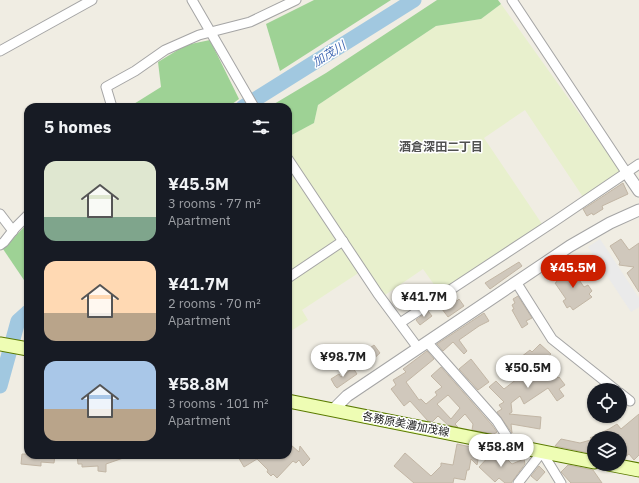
<!DOCTYPE html>
<html lang="en">
<head>
<meta charset="utf-8">
<style>
	:root { --surface:#171b24; --page:#20242c; --text:#f1f3f6; --muted:#9ea1a6; --accent:#cc1f00 }
	body { margin:0; font-family:"IBM Plex Sans","Noto Sans JP",sans-serif; background:var(--page); color:var(--text); height:100vh; display:flex; flex-direction:column; font-size:15px; white-space:nowrap }
	* { box-sizing:border-box; margin:0 }
	p { font-size:13px; color:var(--muted) }
	.icon { flex:none; width:22px; height:22px; fill:none; stroke:currentColor; stroke-width:2; stroke-linecap:round; stroke-linejoin:round }
	.map { position:relative; flex:1; overflow:hidden }
	.details { position:absolute; left:24px; top:103px; width:268px; height:356px; display:flex; flex-direction:column; background:var(--surface); border-radius:12px; box-shadow:0 1px 3px #0004 }
	.details>* { flex:none }
	.buttons { position:absolute; left:587px; top:383px; display:grid; gap:8px }
	.buttons a { display:grid; place-items:center; width:40px; height:40px; border-radius:50%; background:var(--surface); box-shadow:0 1px 3px #0004; font-size:20px }
	.price { position:absolute; translate:-50% -34px; padding:0 9px; border-radius:14px; background:#fff; color:#222; font-size:13px; line-height:26px; filter:drop-shadow(0 1px 2px #0008) }
	.price::after { content:''; position:absolute; left:50%; top:24px; width:12px; height:9px; margin-left:-6px; background:inherit; clip-path:polygon(0 0,100% 0,50% 100%) }
	.price.on { background:var(--accent); color:#fff }
	ul { padding:0; list-style:none }
	li { display:flex; align-items:center; gap:12px; height:100px; padding:0 20px }
	li span { display:grid; place-items:center; flex:none; width:112px; height:80px; border-radius:12px; color:#555 }
	li>.icon { margin-inline-start:auto }
	span .icon { width:48px; height:48px; fill:#fffc; stroke-width:1 }
	li b { font-size:17px }
	h2 { display:flex; justify-content:space-between; align-items:center; height:48px; padding:0 20px; font-size:17px }
	.map>svg:first-child { display:block }
	.farmland { fill:#e8f0cd }
	.forest { fill:#9ed295 }
	.parking { fill:#eaeaea }
	.lines { fill:none; stroke-linecap:round; stroke-linejoin:round }
	.river { stroke:#a1c8e0; stroke-width:15 }
	.building { fill:#d0c8bc; stroke:#c2b6a5; fill-rule:evenodd }
	.minor-casing { stroke:#a5a5a5; stroke-width:11 }
	.tertiary-casing { stroke:#a5a5a5; stroke-width:13 }
	.secondary-casing { stroke:#5a7a00; stroke-width:15 }
	.minor { stroke:#fff; stroke-width:9 }
	.tertiary { stroke:#fff; stroke-width:11 }
	.secondary { stroke:#eefdb4; stroke-width:13 }
	.labels { text-anchor:middle; stroke-width:3; stroke-linejoin:round; paint-order:stroke }
	.street-label { font-size:11px; fill:#1e1e1e; stroke:#fff }
	.water-label { font-size:12px; font-style:italic; fill:#446bb4; stroke:#fff }
	.neighbourhood-label { font-size:12px; font-weight:bold; fill:#515151; stroke:#fff }
</style>
</head>
<body>
<div class="map">
<svg width="639" height="483" viewBox="0 0 639 483">
	<rect width="100%" height="100%" fill="#f0ede3"/>
	<path class="farmland" d="M501,4L621,172L583,197L525,110L484,138L542,224L440,293L423,269L385,295L366,268L302,310L308,320L288,333V137L314,123L318,105L436,26L481,19Z"/>
	<g class="forest">
		<path d="M314,0H391L280,71L266,24Z"/>
		<path d="M437,0H498L501,4L481,19L436,26L318,105L314,123L288,137V107H269L326,73Z"/>
		<path d="M210,40L239,99L228,107H129L161,87L158,62L186,45Z"/>
		<path d="M28,223V286L3,249Z"/>
	</g>
	<path class="parking" d="M600,239L639,298V307L631,312L588,247Z"/>
	<g class="lines">
		<g class="river">
			<path d="M243,107L414,0"/>
			<path d="M0,386L18,321L28,312"/>
		</g>
	</g>
	<g class="building">
		<path d="M623,183L628,194L602,206L603,209L595,214L593,215L592,213L587,216L583,209L585,208Z"/>
		<path d="M621,239L629,250L639,243V292L627,273L634,267L619,265L620,262L610,246Z"/>
		<path d="M519,262L522,266L490,289L485,283Z"/>
		<path d="M569,268L572,272L573,271L584,287L588,285L592,291L589,294L592,297L573,310L570,306L567,308L563,301L566,299L555,283L557,282L554,278Z"/>
		<path d="M453,295L457,301L459,299L464,306L448,317L439,305Z"/>
		<path d="M518,296L532,318L526,321L528,324L522,328L512,310L514,309L512,305L515,303L513,299Z"/>
		<path d="M428,311L432,316L420,325L416,320Z"/>
		<path d="M484,313L489,321L479,326L459,340L467,351L464,354L453,342L443,351L437,344Z"/>
		<path d="M540,344L551,354L542,363L552,376L555,374L558,378L559,377L565,385L559,389L564,396L557,401L548,388L524,404L520,396L511,403L512,412L509,414L541,417L540,429L511,424L512,433L497,412L502,409L499,405L504,402L489,387L496,381L504,389L530,369L521,357L530,350L532,352Z"/>
		<path d="M374,345L380,353L370,362L358,369L352,361Z"/>
		<path d="M427,351L434,359L406,382L419,400L421,399L426,404L437,395L435,392L442,387L431,376L441,367L492,425L497,432L494,434L472,430L473,424L465,414L455,424L458,427L448,425L438,416L432,422L428,421L410,401L404,406L391,389L396,385L393,380L406,372L403,369ZM448,395L460,408L451,419L437,404Z"/>
		<path d="M471,359L489,382L478,390L459,369Z"/>
		<path d="M353,368L357,374L337,388L335,386L331,379L339,374L341,377Z"/>
		<path d="M639,414V455L634,460L629,454L622,459L620,458V438H590L609,429L617,424L621,429Z"/>
		<path d="M561,439L580,443L594,439V454L555,446Z"/>
		<path d="M288,444L290,446L291,445L299,452L300,446L310,459L303,466L299,460L296,463L293,461L277,478L273,474L271,476L267,472L268,470L257,459L244,467L237,455H288Z"/>
		<path d="M457,444L480,449L477,465L471,459L469,470H467L465,480L454,478L453,483H414L394,466L405,453L431,476L441,466V463L453,465Z"/>
		<path d="M493,452L499,455L501,453L512,464L524,459L525,464L511,483H505L499,478L495,482L479,467Z"/>
		<path d="M22,454L55,455L54,463L41,462V466L21,464Z"/>
		<path d="M77,455H129V456L106,464V472L98,471V466L82,467V464H78Z"/>
		<path d="M568,465L593,470L602,483H571L561,472Z"/>
		<path d="M539,466L545,472L537,481L531,476Z"/>
	</g>
	<g class="lines">
		<g class="minor-casing">
			<g id="minor">
				<path d="M192,0L254,107"/>
				<path d="M512,0L626,172"/>
				<path d="M0,51L92,0"/>
				<path d="M112,107L106,87L135,71L165,50L199,35L250,22L296,0"/>
				<path d="M288,159L378,294L418,348"/>
				<path d="M0,214L13,231"/>
				<path d="M0,245L4,242L15,228L28,215"/>
				<path d="M288,278L343,241"/>
				<path d="M516,282L552,339L616,390"/>
				<path d="M400,323L555,221L639,164"/>
				<path d="M427,342L497,421L513,446"/>
				<path d="M620,393L630,401"/>
				<path d="M518,483L542,452L561,483"/>
			</g>
		</g>
		<g class="tertiary-casing">
			<g id="tertiary">
				<path d="M626,172L639,191"/>
				<path d="M333,410L347,396L570,246L610,223L639,210"/>
			</g>
		</g>
		<g class="secondary-casing">
			<g id="secondary">
				<path d="M0,344L28,349"/>
				<path d="M288,401L594,462"/>
				<path d="M608,464L639,470"/>
			</g>
		</g>
		<use href="#minor" class="minor"/>
		<use href="#tertiary" class="tertiary"/>
		<use href="#secondary" class="secondary"/>
	</g>
	<g class="labels">
		<g class="street-label">
			<text transform="translate(406 424) rotate(11)" y="4">各務原美濃加茂線</text>
		</g>
		<g class="water-label">
			<text transform="translate(329 54) rotate(-32)" y="4">加茂川</text>
		</g>
		<g class="neighbourhood-label">
			<text x="441" y="151">酒倉深田二丁目</text>
		</g>
	</g>
</svg>
<div class="buttons">
<a><svg class="icon" aria-label="locate" viewBox="0 0 24 24"><circle cx="12" cy="12" r="6"/><path d="M12 2v4M12 18v4M2 12h4M18 12h4"/></svg></a>
<a><svg class="icon" aria-label="layers" viewBox="0 0 24 24"><path d="M12 4l9 5-9 5-9-5zM3 14l9 5 9-5"/></svg></a>
</div>
<b class="price on" style="left:573px;top:289px">¥45.5M</b>
<b class="price" style="left:424px;top:318px">¥41.7M</b>
<b class="price" style="left:343px;top:378px">¥98.7M</b>
<b class="price" style="left:528px;top:389px">¥50.5M</b>
<b class="price" style="left:501px;top:468px">¥58.8M</b>
<section class="details">
<h2>5 homes<svg class="icon" aria-label="filters" viewBox="0 0 24 24"><path d="M4 7h16M4 17h16"/><circle cx="9" cy="7" r="2"/><circle cx="15" cy="17" r="2"/></svg></h2>
<ul>
<li><span style="background:linear-gradient(#dfe7d0 70%,#7fa58c 0)"><svg class="icon" aria-label="home" viewBox="0 0 24 24"><path d="M3 11l9-7 9 7M6 9v11h12V9"/></svg></span><div><b>¥45.5M</b><p>3 rooms · 77 m²</p><p>Apartment</p></div></li>
<li><span style="background:linear-gradient(#ffd9b3 65%,#b9a48a 0)"><svg class="icon" aria-label="home" viewBox="0 0 24 24"><path d="M3 11l9-7 9 7M6 9v11h12V9"/></svg></span><div><b>¥41.7M</b><p>2 rooms · 70 m²</p><p>Apartment</p></div></li>
<li><span style="background:linear-gradient(#a9c7e8 60%,#b9a48a 0)"><svg class="icon" aria-label="home" viewBox="0 0 24 24"><path d="M3 11l9-7 9 7M6 9v11h12V9"/></svg></span><div><b>¥58.8M</b><p>3 rooms · 101 m²</p><p>Apartment</p></div></li>
</ul>
</section>
</div>
</body>
</html>
